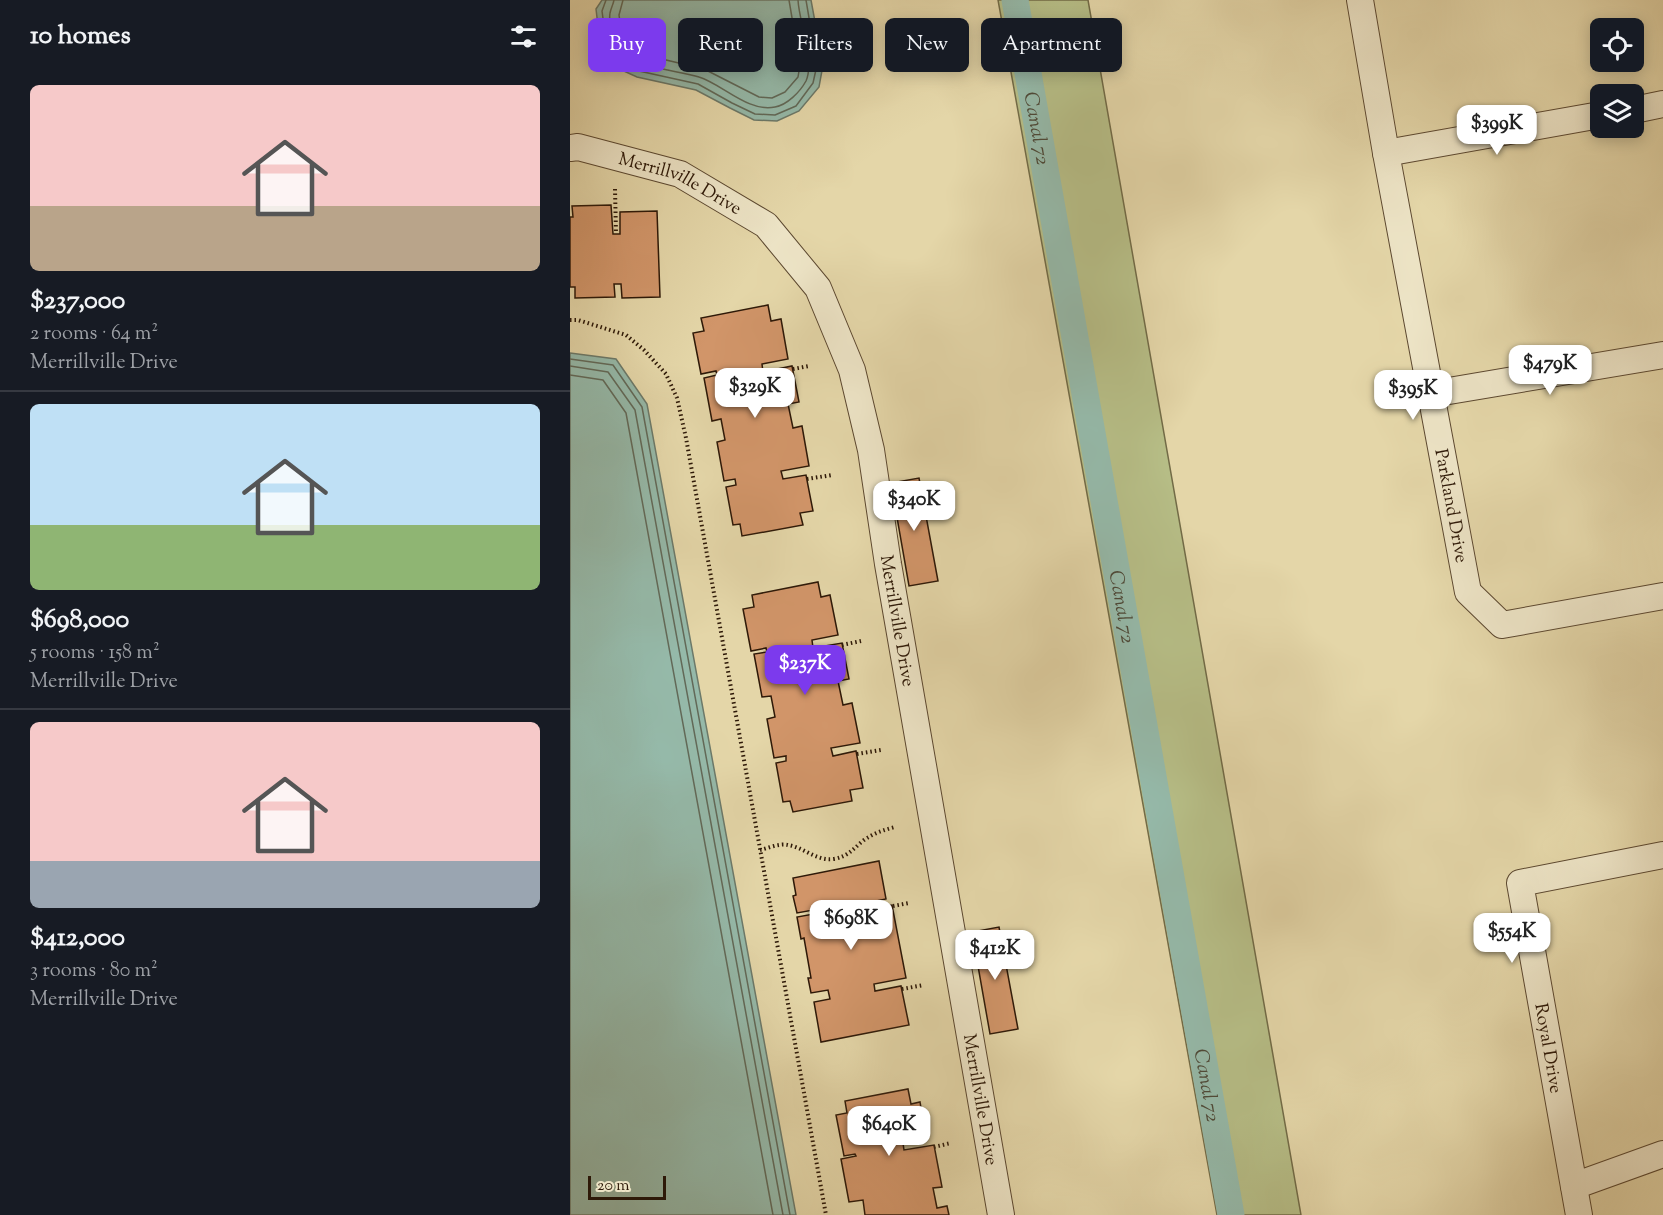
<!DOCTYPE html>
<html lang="en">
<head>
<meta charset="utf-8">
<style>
	:root { --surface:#171b24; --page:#20242c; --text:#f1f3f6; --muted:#9ea1a6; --line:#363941; --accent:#7c3aed }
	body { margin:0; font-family:"Sorts Mill Goudy",serif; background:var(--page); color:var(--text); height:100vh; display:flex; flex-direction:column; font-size:22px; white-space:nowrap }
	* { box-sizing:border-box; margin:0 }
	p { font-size:20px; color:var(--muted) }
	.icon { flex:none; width:33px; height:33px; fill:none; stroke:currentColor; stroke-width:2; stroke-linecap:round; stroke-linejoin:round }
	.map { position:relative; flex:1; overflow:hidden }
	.side { display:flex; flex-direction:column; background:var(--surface); width:570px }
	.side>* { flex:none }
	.hud { position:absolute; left:18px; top:18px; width:570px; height:54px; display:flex; gap:12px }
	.fabs { position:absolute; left:1020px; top:18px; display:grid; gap:12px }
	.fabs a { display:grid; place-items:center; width:54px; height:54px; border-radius:9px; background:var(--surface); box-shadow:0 3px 15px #0003; font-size:30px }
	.scale { position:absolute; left:18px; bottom:15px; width:78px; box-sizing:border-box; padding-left:6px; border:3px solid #2e1908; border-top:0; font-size:16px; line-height:21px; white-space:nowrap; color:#2e1908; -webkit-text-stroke:4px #ede4c6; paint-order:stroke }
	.price { position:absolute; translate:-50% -51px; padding:0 14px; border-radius:12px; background:#fff; color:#222; font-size:20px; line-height:39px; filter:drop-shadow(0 2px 3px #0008) }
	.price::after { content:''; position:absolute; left:50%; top:36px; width:18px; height:14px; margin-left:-9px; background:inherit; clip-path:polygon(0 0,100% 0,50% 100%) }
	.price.active { background:var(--accent); color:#fff }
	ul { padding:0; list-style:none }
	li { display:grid; align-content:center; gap:12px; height:318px; padding:0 30px }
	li+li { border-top:2px solid var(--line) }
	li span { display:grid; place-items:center; height:186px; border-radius:9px; color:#555 }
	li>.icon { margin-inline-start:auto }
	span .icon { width:108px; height:108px; fill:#fffc; stroke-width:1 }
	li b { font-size:26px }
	h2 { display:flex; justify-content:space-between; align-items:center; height:72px; padding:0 30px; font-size:26px }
	.tag { padding:0 21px; border-radius:9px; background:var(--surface); box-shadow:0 3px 15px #0003; font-size:21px; line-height:54px }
	.tag.active { background:var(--accent); color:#fff }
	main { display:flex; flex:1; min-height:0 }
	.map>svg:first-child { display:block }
	.green { fill:#b6bd86; stroke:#726b47; stroke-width:1.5 }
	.water { fill:#95b9a9; stroke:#6c7969; stroke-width:1.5 }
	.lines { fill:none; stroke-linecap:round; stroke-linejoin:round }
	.shore { stroke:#626958; stroke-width:1.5 }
	.canal { stroke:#95b9a9; stroke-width:27 }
	.building { fill:#d19569; stroke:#2e1908; stroke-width:1.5 }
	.minor-casing { stroke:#5c4830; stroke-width:28 }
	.path { stroke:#2e1908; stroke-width:4; stroke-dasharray:1.5 3; stroke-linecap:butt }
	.minor { stroke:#ede4c6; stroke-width:26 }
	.labels { text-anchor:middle; stroke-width:5; stroke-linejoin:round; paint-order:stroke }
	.street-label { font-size:18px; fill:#2e1908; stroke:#ede4c6 }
	.water-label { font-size:20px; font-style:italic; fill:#4d4938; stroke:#ede4c6 }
</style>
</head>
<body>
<main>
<section class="side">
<h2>10 homes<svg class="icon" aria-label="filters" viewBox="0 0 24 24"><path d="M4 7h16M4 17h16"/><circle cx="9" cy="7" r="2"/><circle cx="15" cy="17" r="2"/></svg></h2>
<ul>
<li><span style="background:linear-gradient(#f6c9c9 65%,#b9a48a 0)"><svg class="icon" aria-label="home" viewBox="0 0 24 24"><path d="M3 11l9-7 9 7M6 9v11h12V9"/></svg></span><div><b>$237,000</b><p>2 rooms · 64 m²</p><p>Merrillville Drive</p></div></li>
<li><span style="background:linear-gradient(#bfe0f5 65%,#8fb573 0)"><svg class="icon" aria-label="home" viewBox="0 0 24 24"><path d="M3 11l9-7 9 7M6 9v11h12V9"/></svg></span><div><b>$698,000</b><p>5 rooms · 158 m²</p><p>Merrillville Drive</p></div></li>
<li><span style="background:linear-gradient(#f6c9c9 75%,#9aa5b1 0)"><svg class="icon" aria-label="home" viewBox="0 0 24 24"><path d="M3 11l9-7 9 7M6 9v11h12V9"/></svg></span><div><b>$412,000</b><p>3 rooms · 80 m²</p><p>Merrillville Drive</p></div></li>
</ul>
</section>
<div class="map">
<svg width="1093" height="1215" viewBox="0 0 1093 1215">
	<rect width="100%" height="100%" fill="#e4d6a8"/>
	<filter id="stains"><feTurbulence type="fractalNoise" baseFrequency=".00333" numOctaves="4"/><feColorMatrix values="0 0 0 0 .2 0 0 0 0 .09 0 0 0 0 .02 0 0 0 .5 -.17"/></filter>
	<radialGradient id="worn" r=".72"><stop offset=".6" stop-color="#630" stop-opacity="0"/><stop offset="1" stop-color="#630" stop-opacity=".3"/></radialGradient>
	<path class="green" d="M428,0H518L731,1215H647Z"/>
	<g class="water">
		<path d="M32,0H241L253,65L249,87L229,111L207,121L184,120L160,108L126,90L67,77L47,68L30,43L26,9Z"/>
		<path d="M0,353L46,359L77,404L226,1215H0Z"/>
	</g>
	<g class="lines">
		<g class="shore">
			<path d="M36,0L32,11L36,41L52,63L69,71L128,84L162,103L185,114L205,115L226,106L243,83L247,65L236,0"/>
			<path d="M44,0C43,5 41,8 40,13C38,26 46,45 55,55C67,68 112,71 129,77C152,84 179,113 205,107C217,105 230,92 236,81C245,62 229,22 228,0"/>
			<path d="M53,0L49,15L52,35L63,50L75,55L134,69L189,97L202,98L215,92L228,77L230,65L219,0"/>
			<path d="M0,359L43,365L72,407L220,1215"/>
			<path d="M0,366L38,372L65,410L213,1215"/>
			<path d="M0,375L33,380L56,413L203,1215"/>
		</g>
		<path class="canal" id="s1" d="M445,0L661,1215"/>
	</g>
	<g class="building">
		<path d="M41,205L43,234H50V212L87,211L90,297L52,298L51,284H44L45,297L5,298V287H0V217H3L2,206Z"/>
		<path d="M198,305L201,321L211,319L218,359L192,364L193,372L222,366L229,402L218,404L223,428L232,426L239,466L211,471L213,479L236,475L243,511L230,513L233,525L172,536L170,524L163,525L156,487L166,485L165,479L154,481L147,442L155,440L151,419L142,421L134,378L147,375L146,371L131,374L123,333L134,331L131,318Z"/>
		<path d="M349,478L368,581L339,586L321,483Z"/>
		<path d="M248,582L251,597L260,595L268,635L242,640L243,648L272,643L279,679L268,681L273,705L282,703L290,743L261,748L263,756L286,751L293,788L280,790L282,801L223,812L220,801L213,802L206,763L216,761V756L204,758L197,719L205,717L201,696L192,697L184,654L197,652L196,648L181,651L173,609L184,607L182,595Z"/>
		<path d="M309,861L316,899L291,904L292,910L322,905L336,978L304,984L305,991L331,986L339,1025L251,1042L244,1002L260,999L258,990L241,993L238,978H241L234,938L231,939L227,917L244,914L243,910L227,913L223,896L226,895L223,878Z"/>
		<path d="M429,927L448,1029L420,1034L402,932Z"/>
		<path d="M338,1089L341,1104L350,1102L356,1138L333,1143L334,1150L364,1145L372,1187L363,1188L367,1208L377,1206L379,1215H295L293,1200L279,1202L271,1159L286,1156L285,1154L274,1156L266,1115L277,1113L275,1101Z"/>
	</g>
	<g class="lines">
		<g class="minor-casing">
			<g id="minor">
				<path id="s2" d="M790,0L816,153L898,592L932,625L1093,596"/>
				<path d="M1064,110L1093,104"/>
				<path id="s3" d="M0,148L8,147L110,174L196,225L248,288L282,370L301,450L318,564L431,1215"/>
				<path d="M816,153L1030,115"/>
				<path d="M861,394L1093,355"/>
				<path d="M1004,1186L1093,1154"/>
				<path d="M1009,1215L950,883L1093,855"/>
			</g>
		</g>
		<g class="path">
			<path d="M45,189L46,234"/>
			<path d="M0,320H8L56,335L74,350L96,374L107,398L116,438L256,1215"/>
			<path d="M223,369L239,366"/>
			<path d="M237,479L262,475"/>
			<path d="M272,645L291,641"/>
			<path d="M287,754L311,750"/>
			<path d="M190,850C198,848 210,843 218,845C233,847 246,861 263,859C278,857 284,848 294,840C304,833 314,830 325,827"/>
			<path d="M323,906L339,903"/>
			<path d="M332,989L354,985"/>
			<path d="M364,1147L381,1143"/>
		</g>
		<use href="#minor" class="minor"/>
	</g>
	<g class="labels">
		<g class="street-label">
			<text dy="6" stroke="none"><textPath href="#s3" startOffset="117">Merrillville Drive</textPath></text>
			<text dy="6" stroke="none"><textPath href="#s2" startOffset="514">Parkland Drive</textPath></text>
			<text dy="6" stroke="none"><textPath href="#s3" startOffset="639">Merrillville Drive</textPath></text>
			<text transform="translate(979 1048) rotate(80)" y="6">Royal Drive</text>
			<text dy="6" stroke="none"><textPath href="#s3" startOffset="1125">Merrillville Drive</textPath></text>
		</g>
		<g class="water-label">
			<text dy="7" stroke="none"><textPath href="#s1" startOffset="130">Canal 72</textPath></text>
			<text dy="7" stroke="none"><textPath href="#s1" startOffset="616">Canal 72</textPath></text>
			<text dy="7" stroke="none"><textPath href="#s1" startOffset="1102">Canal 72</textPath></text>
		</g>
	</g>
	<rect width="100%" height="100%" filter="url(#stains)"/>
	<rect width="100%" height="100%" fill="url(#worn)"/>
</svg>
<div class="fabs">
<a><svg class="icon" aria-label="locate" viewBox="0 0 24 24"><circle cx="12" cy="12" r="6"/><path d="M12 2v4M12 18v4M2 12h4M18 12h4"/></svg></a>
<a><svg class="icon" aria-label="layers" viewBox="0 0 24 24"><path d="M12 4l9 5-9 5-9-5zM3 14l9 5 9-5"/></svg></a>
</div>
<div class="scale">20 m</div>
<b class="price" style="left:927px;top:156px">$399K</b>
<b class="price" style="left:980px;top:396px">$479K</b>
<b class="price" style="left:185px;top:419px">$329K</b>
<b class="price" style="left:843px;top:421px">$395K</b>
<b class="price" style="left:344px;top:532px">$340K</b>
<b class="price active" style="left:235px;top:696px">$237K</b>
<b class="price" style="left:281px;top:951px">$698K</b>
<b class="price" style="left:942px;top:964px">$554K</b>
<b class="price" style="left:425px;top:981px">$412K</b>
<b class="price" style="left:319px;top:1157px">$640K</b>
<div class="hud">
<a class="tag active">Buy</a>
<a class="tag">Rent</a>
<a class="tag">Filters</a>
<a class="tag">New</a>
<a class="tag">Apartment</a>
</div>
</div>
</main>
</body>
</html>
